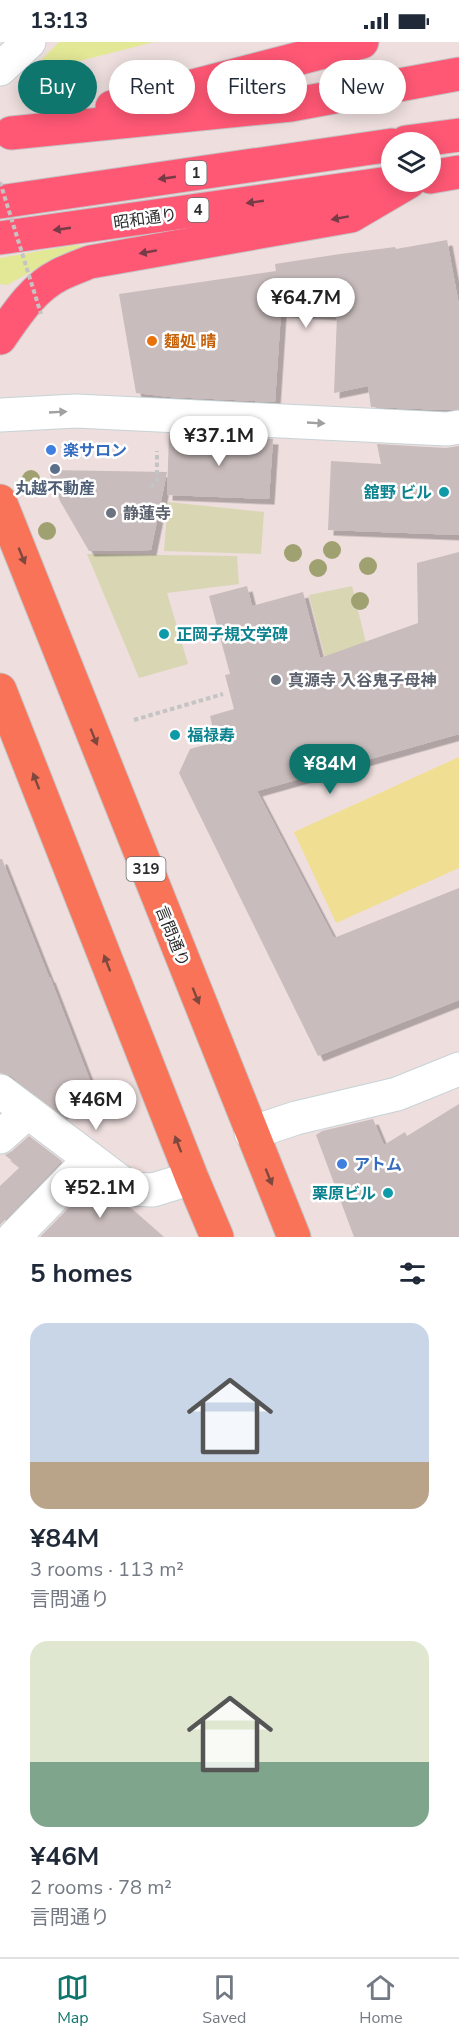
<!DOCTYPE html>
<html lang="en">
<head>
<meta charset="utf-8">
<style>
	:root { --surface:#fff; --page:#f2f2f3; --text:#1f2937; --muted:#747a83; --line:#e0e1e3; --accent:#0f766e }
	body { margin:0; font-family:"Nunito Sans","Noto Sans JP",sans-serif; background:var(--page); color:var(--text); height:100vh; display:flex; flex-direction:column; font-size:22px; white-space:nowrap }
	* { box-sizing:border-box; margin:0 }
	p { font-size:20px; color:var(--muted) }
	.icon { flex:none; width:33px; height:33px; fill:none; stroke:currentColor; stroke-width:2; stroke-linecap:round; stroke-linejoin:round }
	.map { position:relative; height:1195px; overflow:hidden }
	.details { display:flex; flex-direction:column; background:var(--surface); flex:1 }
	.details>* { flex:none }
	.banner { position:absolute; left:18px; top:18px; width:423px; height:54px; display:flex; gap:12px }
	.controls { position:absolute; left:381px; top:90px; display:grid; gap:12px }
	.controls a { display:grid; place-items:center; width:60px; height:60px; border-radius:50%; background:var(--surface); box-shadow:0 3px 15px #0003; font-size:30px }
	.price { position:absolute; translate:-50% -51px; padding:0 14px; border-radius:21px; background:#fff; color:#222; font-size:20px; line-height:39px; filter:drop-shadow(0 2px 3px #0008) }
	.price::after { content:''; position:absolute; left:50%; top:36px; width:18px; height:14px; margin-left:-9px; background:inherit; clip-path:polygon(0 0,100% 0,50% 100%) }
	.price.current { background:var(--accent); color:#fff }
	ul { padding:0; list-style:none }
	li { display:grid; align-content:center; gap:12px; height:318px; padding:0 30px }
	li span { display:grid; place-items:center; height:186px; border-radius:18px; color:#555 }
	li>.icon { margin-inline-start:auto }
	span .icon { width:108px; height:108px; fill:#fffc; stroke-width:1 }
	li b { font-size:26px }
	h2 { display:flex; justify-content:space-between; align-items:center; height:72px; padding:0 30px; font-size:26px }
	.chip { padding:0 21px; border-radius:27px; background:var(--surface); box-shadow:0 3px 15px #0003; font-size:21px; line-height:54px }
	.chip.current { background:var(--accent); color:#fff }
	.status { display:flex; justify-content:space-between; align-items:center; height:42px; padding:0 30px; background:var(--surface); direction:ltr }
	.status svg { height:16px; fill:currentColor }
	.tab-bar { display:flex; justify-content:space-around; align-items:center; height:84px; border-top:2px solid var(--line); background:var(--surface); font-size:16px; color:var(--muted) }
	.tab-bar a { display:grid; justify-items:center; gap:3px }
	.tab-bar .current { color:var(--accent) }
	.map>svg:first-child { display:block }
	.green { fill:#e3e897 }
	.cemetery { fill:#d9d6b4 }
	.pitch { fill:#f0df93 }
	.building { fill:#c9bcbc; filter:url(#shadow) }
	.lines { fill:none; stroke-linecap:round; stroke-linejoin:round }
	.minor-casing { stroke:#c6d3d6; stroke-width:35 }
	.major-casing { stroke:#c4c4c4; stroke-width:35 }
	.highway-casing { stroke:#c4c4c4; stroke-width:35 }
	.path { stroke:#c4c4c4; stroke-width:4; stroke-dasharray:4.5 3; stroke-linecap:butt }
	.minor { stroke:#fff; stroke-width:33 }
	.major { stroke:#f97358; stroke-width:33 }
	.highway { stroke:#ff5875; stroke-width:33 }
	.path-bridge { stroke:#c4c4c4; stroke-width:4; stroke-dasharray:4.5 3; stroke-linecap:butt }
	.tree { fill:#9fa170 }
	.oneway { fill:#763b46 }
	.oneway2 { fill:#a0a0a0 }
	.oneway3 { fill:#7e483e }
	.food-dot { fill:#e8710a; stroke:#fff; stroke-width:2 }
	.shop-dot { fill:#3f7fe0; stroke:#fff; stroke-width:2 }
	.service-dot { fill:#5c6f8a; stroke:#fff; stroke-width:2 }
	.culture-dot { fill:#0f9aa8; stroke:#fff; stroke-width:2 }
	.worship-dot { fill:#6b7280; stroke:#fff; stroke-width:2 }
	.labels { text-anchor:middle; stroke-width:5; stroke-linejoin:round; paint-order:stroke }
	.shield { fill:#fff; stroke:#6b6b6b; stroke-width:1.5 }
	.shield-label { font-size:15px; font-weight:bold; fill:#2c2c2c }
	.street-label { font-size:16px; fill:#2c2c2c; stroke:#fff }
	.food-label { font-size:16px; font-weight:bold; fill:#c56008; stroke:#fff; text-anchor:start }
	.shop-label { font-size:16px; font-weight:bold; fill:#366cbe; stroke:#fff; text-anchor:start }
	.service-label { font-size:16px; font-weight:bold; fill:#4e5e75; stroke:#fff }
	.culture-label { font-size:16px; font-weight:bold; fill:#0d838f; stroke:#fff; text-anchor:end }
	.worship-label { font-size:16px; font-weight:bold; fill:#5b616d; stroke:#fff; text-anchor:start }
</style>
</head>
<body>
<div class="status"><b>13:13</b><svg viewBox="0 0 49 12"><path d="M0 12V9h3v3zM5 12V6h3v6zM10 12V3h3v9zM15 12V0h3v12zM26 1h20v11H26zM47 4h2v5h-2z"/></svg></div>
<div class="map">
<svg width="459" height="1195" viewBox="0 0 459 1195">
	<defs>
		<filter id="shadow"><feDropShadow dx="5.5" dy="5.5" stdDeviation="0" flood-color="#0004"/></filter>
	</defs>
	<rect width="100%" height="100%" fill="#eedede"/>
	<g class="green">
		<path d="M59,0H154L48,27L42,17Z"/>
		<path d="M74,203L84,204L52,218L7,243L0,242V216Z"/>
	</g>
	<g class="cemetery">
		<path d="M168,460L264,470L261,512L164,509Z"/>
		<path d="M87,512L237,514L239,542L167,551L188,622L139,636Z"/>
		<path d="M352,544L378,650L337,662L309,553Z"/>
	</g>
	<path class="pitch" d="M459,715V826L336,881L294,790Z"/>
	<g class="building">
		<path d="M447,198L459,263V367L446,368L371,365L368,344L334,351L337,273L281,270L275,360L170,355L136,351L119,252L276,229L275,222L340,212L395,205L396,207Z"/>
		<path d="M169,392L273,397L269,457L167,453Z"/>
		<path d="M377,402L446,406L459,404V493L328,488L331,419L381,422Z"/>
		<path d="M48,428L167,430L151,508L89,509L60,459Z"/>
		<path d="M459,510V692L257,749L334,896L459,846V958L318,1014L179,731L190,707L216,700L210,674L234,667L225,633L230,632L209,554L247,544L252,564L303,550L320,616L418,581L417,521Z"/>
		<path d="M0,817H2L49,935H50L91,1041L62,1072L11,1034L0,1031Z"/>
		<path d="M459,1062V1195H354L316,1093L322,1089L373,1077L384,1103L405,1090L407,1094Z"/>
		<path d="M29,1094L62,1119L0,1183V1144L20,1125L5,1113L12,1109Z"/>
		<path d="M92,1142L119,1162L131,1166L164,1195H40Z"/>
	</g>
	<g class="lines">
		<g class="minor-casing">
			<g id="minor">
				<path d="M0,27L29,0"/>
				<path d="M0,373L76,369L447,387L459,385"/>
				<path d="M0,1049L130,1147L153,1148L192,1136"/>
				<path d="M251,1091L296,1076L397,1052L459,1027"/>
				<path d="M0,1095L28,1070"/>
				<path d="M14,1195L90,1117"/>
			</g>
		</g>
		<g class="major-casing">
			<g id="major">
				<path d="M0,459L294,1195"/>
				<path d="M0,648L192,1136L217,1195"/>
			</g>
		</g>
		<g class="highway-casing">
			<g id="highway">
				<path d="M112,65L362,0"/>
				<path d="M11,91L291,63L459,32"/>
				<path d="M406,100L459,93"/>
				<path d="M430,135L459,130"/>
				<path d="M0,160L392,103"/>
				<path d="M0,196L396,140"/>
				<path d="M0,296C16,273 33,246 59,233C69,228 80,224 90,220L351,174L409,140"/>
			</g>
		</g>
		<g class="path">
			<path d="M151,445L157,439V409"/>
			<path d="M134,678L223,652"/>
		</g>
		<use href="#minor" class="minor"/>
		<use href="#major" class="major"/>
		<use href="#highway" class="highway"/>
		<path class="path-bridge" d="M0,140L41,272"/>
	</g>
	<g class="tree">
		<circle cx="31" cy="437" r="9"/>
		<circle cx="47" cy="489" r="9"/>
		<circle cx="332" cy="508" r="9"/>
		<circle cx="293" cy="511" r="9"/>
		<circle cx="368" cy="524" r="9"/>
		<circle cx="318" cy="526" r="9"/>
		<circle cx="360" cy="559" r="9"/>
	</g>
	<defs><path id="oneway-solid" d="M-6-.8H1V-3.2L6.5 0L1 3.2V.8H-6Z" transform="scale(1.5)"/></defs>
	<g class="oneway">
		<use href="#oneway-solid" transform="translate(167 136) rotate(172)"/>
		<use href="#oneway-solid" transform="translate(255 160) rotate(172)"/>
		<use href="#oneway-solid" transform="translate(340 176) rotate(170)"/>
		<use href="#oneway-solid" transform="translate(62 187) rotate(172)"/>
		<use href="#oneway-solid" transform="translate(148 210) rotate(170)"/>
	</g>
	<g class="oneway2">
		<use href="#oneway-solid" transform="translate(58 370) rotate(-3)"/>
		<use href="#oneway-solid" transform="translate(316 381) rotate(3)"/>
	</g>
	<g class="oneway3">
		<use href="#oneway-solid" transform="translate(22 514) rotate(68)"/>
		<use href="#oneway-solid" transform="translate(94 695) rotate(68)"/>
		<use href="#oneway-solid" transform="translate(36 739) rotate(-111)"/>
		<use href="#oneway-solid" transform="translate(107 921) rotate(-111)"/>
		<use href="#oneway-solid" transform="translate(196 954) rotate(68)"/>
		<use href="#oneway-solid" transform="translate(178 1102) rotate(-111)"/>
		<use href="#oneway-solid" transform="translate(269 1135) rotate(68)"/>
	</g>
	<circle class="food-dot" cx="152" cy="299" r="6"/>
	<g class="shop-dot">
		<circle cx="51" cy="408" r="6"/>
		<circle cx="342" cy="1122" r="6"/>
	</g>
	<circle class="service-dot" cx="55" cy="427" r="6"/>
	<g class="culture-dot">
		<circle cx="444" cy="450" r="6"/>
		<circle cx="164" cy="592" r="6"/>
		<circle cx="175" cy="693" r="6"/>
		<circle cx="388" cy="1151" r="6"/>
	</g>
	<g class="worship-dot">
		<circle cx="111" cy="471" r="6"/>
		<circle cx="276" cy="638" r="6"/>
	</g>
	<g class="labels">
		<g class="shield">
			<rect x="185.5" y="119" width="21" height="24" rx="4.5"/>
			<rect x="187.5" y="156" width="21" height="24" rx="4.5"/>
			<rect x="126.5" y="815" width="39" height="24" rx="4.5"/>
		</g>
		<g class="shield-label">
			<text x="196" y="136">1</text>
			<text x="198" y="173">4</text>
			<text x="146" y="832">319</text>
		</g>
		<g class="street-label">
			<text transform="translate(145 176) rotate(-8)" y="6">昭和通り</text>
			<text transform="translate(173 894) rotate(68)" y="6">言問通り</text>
		</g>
		<g class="food-label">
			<text x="164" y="305">麵処 晴</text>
		</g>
		<g class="shop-label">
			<text x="63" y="414">楽サロン</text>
			<text x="354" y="1128">アトム</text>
		</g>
		<g class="service-label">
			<text x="55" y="452">丸越不動産</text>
		</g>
		<g class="culture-label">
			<text x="432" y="456">舘野 ビル</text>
			<text x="176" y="598" text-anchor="start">正岡子規文学碑</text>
			<text x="187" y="699" text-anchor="start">福禄寿</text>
			<text x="376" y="1157">栗原ビル</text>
		</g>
		<g class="worship-label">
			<text x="123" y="477">静蓮寺</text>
			<text x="288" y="644">真源寺 入谷鬼子母神</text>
		</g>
	</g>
</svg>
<div class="controls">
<a><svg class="icon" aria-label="layers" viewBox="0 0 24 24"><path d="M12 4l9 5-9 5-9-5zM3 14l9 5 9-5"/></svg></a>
</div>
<b class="price" style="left:306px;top:287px">¥64.7M</b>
<b class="price" style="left:219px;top:425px">¥37.1M</b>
<b class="price current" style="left:330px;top:753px">¥84M</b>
<b class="price" style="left:96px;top:1089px">¥46M</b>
<b class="price" style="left:100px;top:1177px">¥52.1M</b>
<div class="banner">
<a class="chip current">Buy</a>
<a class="chip">Rent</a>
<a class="chip">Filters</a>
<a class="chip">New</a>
</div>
</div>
<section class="details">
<h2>5 homes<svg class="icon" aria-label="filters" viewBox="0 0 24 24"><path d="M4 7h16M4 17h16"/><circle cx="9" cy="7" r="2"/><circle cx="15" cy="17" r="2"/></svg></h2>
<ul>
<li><span style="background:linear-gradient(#c9d6e8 75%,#b9a48a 0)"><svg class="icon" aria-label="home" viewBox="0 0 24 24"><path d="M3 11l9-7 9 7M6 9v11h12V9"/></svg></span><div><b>¥84M</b><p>3 rooms · 113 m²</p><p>言問通り</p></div></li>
<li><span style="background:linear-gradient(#dfe7d0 65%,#7fa58c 0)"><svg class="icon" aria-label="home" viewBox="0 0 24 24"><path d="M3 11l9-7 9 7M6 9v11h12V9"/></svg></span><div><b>¥46M</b><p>2 rooms · 78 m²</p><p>言問通り</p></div></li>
</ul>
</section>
<nav class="tab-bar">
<a class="current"><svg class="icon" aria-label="map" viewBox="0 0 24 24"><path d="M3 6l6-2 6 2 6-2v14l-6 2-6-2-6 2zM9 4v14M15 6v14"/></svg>Map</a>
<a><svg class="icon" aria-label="saved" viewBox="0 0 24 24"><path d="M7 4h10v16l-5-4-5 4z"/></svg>Saved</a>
<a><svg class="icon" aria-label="home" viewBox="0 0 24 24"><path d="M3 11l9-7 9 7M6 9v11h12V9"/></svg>Home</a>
</nav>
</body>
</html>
